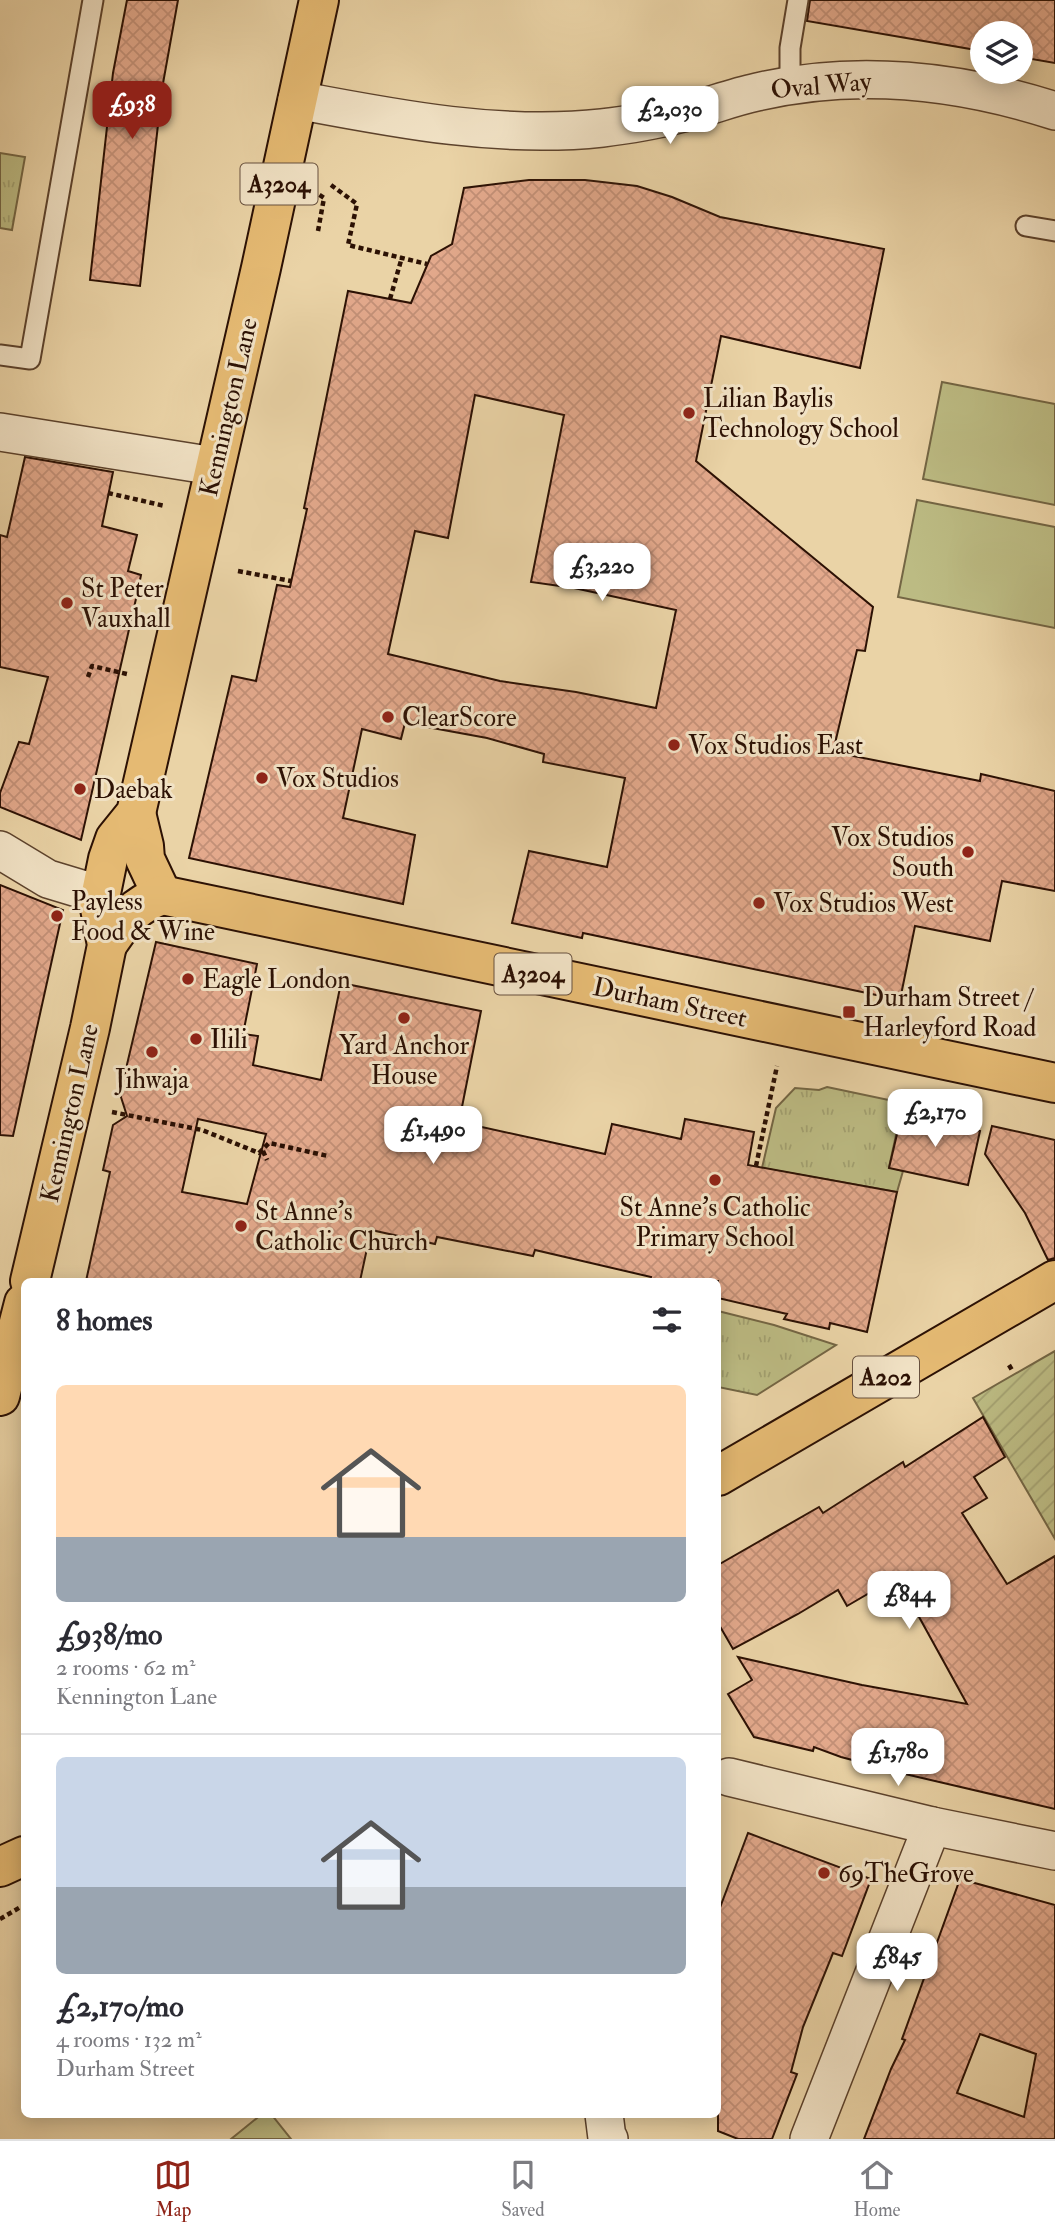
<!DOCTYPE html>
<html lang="en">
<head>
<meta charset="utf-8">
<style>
	:root { --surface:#fff; --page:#f7f7f7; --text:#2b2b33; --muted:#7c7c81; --line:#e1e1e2; --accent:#8f2418 }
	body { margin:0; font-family:"IM FELL Double Pica",serif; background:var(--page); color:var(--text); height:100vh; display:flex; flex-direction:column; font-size:26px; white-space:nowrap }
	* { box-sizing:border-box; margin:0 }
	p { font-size:23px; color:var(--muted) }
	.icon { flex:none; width:38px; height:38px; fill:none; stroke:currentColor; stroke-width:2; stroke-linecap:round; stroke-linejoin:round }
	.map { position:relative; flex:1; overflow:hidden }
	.details { position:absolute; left:21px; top:1278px; width:700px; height:840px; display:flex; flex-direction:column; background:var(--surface); border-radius:10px; box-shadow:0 4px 18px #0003 }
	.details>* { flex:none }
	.buttons { position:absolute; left:970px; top:21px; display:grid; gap:14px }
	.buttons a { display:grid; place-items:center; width:63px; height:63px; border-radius:50%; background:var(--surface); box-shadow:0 4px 18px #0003; font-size:35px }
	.price { position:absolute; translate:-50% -60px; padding:0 16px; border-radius:14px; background:#fff; color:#222; font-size:23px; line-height:46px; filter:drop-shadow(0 2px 4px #0008) }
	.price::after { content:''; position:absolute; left:50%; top:42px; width:21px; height:16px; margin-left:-10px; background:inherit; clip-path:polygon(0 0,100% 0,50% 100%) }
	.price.active { background:var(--accent); color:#fff }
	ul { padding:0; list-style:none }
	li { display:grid; align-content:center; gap:14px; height:371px; padding:0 35px }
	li+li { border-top:2px solid var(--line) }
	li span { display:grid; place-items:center; height:217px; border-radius:10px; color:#555 }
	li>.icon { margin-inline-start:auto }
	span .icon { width:126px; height:126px; fill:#fffc; stroke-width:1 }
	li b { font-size:30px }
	h2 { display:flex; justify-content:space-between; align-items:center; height:84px; padding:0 35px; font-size:30px }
	.tabs { display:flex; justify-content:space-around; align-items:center; height:98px; border-top:2px solid var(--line); background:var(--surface); font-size:19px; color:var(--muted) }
	.tabs a { display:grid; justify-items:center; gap:4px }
	.tabs .active { color:var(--accent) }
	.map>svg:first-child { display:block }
	.grass { fill:#bcbb83; stroke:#746644; stroke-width:2 }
	.park { fill:url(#park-tufts); stroke:#746644; stroke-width:2 }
	.garden { fill:url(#garden-furrows); stroke:#746644; stroke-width:2 }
	.building { fill:url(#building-cross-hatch); stroke:#2c1104; stroke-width:2; fill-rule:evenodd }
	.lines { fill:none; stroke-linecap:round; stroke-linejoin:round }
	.lane-casing { stroke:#5c422c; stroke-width:23 }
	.street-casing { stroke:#5c422c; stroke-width:40 }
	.highway-casing { stroke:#2c1104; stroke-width:42 }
	.path { stroke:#2c1104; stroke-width:4.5; stroke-dasharray:5 3.5; stroke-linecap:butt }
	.lane { stroke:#f1e2c5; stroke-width:19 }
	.street { stroke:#f1e2c5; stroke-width:37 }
	.highway { stroke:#e5ba73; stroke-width:38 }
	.poi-dot { fill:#8f2418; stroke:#f1e2c5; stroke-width:2.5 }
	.labels { text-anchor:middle; stroke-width:6; stroke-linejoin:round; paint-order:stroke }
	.shield { fill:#f1e2c5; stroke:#67503e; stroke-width:2 }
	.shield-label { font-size:24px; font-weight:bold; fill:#2c1104 }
	.street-label { font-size:26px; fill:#2c1104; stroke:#f1e2c5 }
	.poi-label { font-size:26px; fill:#2c1104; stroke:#f1e2c5; text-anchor:start }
</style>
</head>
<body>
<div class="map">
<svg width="1055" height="2139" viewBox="0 0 1055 2139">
	<defs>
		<pattern id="park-tufts" width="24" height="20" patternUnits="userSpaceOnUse" patternTransform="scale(1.75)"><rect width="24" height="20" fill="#bcbb83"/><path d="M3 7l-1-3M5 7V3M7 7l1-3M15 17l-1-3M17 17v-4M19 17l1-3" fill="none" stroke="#a2a070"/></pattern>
		<pattern id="garden-furrows" width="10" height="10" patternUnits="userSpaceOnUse" patternTransform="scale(1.75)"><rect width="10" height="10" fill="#bcbb83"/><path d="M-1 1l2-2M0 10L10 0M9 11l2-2" fill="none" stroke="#a2a070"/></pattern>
		<pattern id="building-cross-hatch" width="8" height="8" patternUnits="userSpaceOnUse" patternTransform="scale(1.75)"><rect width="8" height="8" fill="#e3a98c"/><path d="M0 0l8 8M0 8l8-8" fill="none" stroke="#c39077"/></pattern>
	</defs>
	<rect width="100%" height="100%" fill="#ead3a6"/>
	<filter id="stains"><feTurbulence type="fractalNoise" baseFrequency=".00286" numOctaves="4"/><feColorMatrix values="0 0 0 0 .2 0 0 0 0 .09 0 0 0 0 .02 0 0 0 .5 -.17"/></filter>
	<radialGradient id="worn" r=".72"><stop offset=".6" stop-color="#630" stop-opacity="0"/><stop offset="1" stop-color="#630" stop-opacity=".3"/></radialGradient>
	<g class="grass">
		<path d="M942,382L1055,404V505L923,479Z"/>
		<path d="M917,500L1055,527V628L898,597Z"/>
		<path d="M262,2114H271L291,2139H231Z"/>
	</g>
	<g class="park">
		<path d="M0,153L25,157L12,230L0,228Z"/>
		<path d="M827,1087L903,1103L889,1167L903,1171L897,1192L762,1168L776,1108L795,1088L819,1090Z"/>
		<path d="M718,1311L774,1325L836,1345L757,1395L718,1387Z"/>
	</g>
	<path class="garden" d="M1055,1351V1539L973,1398Z"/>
	<g class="building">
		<path d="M127,0H178L162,89L140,286L90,280L113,73Z"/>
		<path d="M810,0H1055V63L1020,57V33H982V51L807,21Z"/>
		<path d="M529,180H585L637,186L672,197L720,217L884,249L860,368L721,336L696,461L873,607L865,651L857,650L833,752L980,781L981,774L1055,791V891L1002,881L990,941L915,926L900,1000L583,933L582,938L512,923L529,851L607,867L625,778L543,762L544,754L487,738L405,723L401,739L362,729L343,818L415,835L403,904L189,858L232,676L256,681L277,585L290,587L307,509L304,508L348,291L411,303L431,256L452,244L464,188ZM475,395L564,415L531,582L574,588L676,610L656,708L576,692L500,681L388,654L415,531L448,538Z"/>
		<path d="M25,457L113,472L102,526L137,535L128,571L141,575L138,590L81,840L0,807V793L19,742L29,744L48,677L0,667V535L7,537Z"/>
		<path d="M0,885L63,910L13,1136L0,1135Z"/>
		<path d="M156,942L257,964L243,1034L258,1036L253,1065L321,1080L341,983L481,1011L459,1122L605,1154L612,1124L681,1139L685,1119L754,1132L748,1165L897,1192L867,1332L830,1323L829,1329L784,1319L787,1314L718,1298V1281H650L651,1277L535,1250L533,1256L437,1237L435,1244L371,1230L360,1281H86L110,1172L103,1170L113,1125L127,1116L120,1094ZM198,1119L266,1134L247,1204L182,1192Z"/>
		<path d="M902,1113L980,1131L968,1185L889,1168Z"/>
		<path d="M992,1126L1055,1140V1258L1048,1260L1025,1213L985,1154Z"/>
		<path d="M983,1417L1005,1457L974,1477L987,1498L962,1513L1007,1584L1055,1556V1809L905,1774L841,1757L814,1747L813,1751L754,1737L728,1694L752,1680L738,1657L862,1685L967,1704L897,1577L847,1606L838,1590L798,1614L733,1649L718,1623V1565L819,1507L823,1513L903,1462L905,1467Z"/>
		<path d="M748,1833L871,1879L842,1956L833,1953L803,2027L791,2072L797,2074L772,2139H738L718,2131V1913Z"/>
		<path d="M960,1879L1055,1905V2139H864L891,2069L905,2040L902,2039ZM980,2034L1036,2054L1024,2117L957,2093Z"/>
	</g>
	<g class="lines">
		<g class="lane-casing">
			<g id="lane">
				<path d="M790,85V48L798,0"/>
				<path d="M1026,226L1055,231"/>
				<path d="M0,355L30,359L93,0"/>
			</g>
		</g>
		<g class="street-casing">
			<g id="street">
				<path d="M297,100C397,119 500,139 602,128C626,125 652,121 675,115C703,109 729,98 757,92C856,69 959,80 1055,111"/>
				<path d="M0,432L214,466"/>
				<path d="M0,850L48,879L101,895"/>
				<path d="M729,1777L932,1826L1055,1851"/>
				<path d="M604,2114L607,2138L609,2139"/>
				<path d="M809,2139L932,1826"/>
			</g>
		</g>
		<g class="highway-casing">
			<g id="highway">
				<path d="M136,813L144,846L145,859L162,895"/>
				<path d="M162,895L1055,1083"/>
				<path d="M107,945C124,920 133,906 162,895"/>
				<path d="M30,1281L90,1028L107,945L99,903L108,859L115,839L136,813L261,268L319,0"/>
				<path d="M0,1396L24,1303"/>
				<path d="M718,1476L1055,1280"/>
				<path d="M0,1867L24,1856"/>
			</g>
		</g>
		<g class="path">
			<path d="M331,185L357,204L348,245L427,264"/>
			<path d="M318,231L324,198L318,194"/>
			<path d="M390,299L402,257"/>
			<path d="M108,493L165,506"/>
			<path d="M238,571L291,581"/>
			<path d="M88,677L92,666L127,674"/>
			<path d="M112,1112L202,1130L259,1153L269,1143L328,1156"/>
			<path d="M263,1151L267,1160"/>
			<path d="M756,1166L777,1066"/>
			<path d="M1009,1365L1012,1370"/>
			<path d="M0,1919L24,1905"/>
		</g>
		<use href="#lane" class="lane"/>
		<use href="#street" class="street"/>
		<use href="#highway" class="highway"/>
	</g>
	<g class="poi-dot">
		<circle cx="689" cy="413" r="7"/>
		<circle cx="67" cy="603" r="7"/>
		<circle cx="388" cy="717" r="7"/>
		<circle cx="674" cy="745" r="7"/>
		<circle cx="262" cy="778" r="7"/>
		<circle cx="80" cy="789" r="7"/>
		<circle cx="968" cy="852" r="7"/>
		<circle cx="759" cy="903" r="7"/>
		<circle cx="57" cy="916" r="7"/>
		<circle cx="188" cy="979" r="7"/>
		<rect x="842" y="1005" width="14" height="14" rx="3.5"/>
		<circle cx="404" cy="1018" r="7"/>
		<circle cx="196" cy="1039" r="7"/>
		<circle cx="152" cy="1052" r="7"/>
		<circle cx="715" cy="1180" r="7"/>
		<circle cx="241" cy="1226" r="7"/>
		<circle cx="824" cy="1873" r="7"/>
	</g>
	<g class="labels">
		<g class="shield">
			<rect x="240.5" y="163.5" width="77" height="41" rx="5"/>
			<rect x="494.5" y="953.5" width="77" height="41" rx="5"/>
			<rect x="853" y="1356.5" width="66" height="41" rx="5"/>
		</g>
		<g class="shield-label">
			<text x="279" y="192">A3204</text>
			<text x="533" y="982">A3204</text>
			<text x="886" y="1385">A202</text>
		</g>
		<g class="street-label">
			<text transform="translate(821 85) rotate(-5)" y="9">Oval Way</text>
			<text transform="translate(228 407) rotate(-77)" y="9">Kennington Lane</text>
			<text transform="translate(670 1002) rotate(12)" y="9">Durham Street</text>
			<text transform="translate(69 1113) rotate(-77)" y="9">Kennington Lane</text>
		</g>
		<g class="poi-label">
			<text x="703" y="407">Lilian Baylis<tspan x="703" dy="30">Technology School</tspan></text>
			<text x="81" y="597">St Peter<tspan x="81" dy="30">Vauxhall</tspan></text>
			<text x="402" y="726">ClearScore</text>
			<text x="688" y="754">Vox Studios East</text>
			<text x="276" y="787">Vox Studios</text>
			<text x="94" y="798">Daebak</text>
			<text x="954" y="846" text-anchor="end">Vox Studios<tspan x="954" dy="30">South</tspan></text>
			<text x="71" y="910">Payless<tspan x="71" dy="30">Food &amp; Wine</tspan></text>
			<text x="773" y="912">Vox Studios West</text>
			<text x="202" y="988">Eagle London</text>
			<text x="863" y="1006">Durham Street /<tspan x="863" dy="30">Harleyford Road</tspan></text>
			<text x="210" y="1048">Ilili</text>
			<text x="404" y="1054" text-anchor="middle">Yard Anchor<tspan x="404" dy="30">House</tspan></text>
			<text x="152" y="1088" text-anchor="middle">Jihwaja</text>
			<text x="715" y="1216" text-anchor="middle">St Anne's Catholic<tspan x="715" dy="30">Primary School</tspan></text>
			<text x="255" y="1220">St Anne's<tspan x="255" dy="30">Catholic Church</tspan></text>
			<text x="838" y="1882">69TheGrove</text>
		</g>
	</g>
	<rect width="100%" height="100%" filter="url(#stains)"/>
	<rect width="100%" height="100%" fill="url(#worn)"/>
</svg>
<div class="buttons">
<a><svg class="icon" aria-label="layers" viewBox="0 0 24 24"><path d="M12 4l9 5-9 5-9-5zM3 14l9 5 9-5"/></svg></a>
</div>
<b class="price active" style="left:132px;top:141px">£938</b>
<b class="price" style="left:670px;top:146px">£2,030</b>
<b class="price" style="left:602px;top:603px">£3,220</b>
<b class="price" style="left:935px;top:1149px">£2,170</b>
<b class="price" style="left:433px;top:1166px">£1,490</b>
<b class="price" style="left:909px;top:1631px">£844</b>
<b class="price" style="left:898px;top:1788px">£1,780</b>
<b class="price" style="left:897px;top:1993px">£845</b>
<section class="details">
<h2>8 homes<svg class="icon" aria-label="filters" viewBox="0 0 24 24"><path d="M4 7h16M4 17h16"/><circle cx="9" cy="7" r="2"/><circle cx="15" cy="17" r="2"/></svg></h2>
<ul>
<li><span style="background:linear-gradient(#ffd9b3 70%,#9aa5b1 0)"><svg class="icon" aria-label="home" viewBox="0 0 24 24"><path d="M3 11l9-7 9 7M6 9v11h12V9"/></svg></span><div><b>£938/mo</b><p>2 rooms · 62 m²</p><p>Kennington Lane</p></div></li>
<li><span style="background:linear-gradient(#c9d6e8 60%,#9aa5b1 0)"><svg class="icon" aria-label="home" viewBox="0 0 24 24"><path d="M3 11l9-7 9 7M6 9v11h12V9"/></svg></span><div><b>£2,170/mo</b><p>4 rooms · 132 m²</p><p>Durham Street</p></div></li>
</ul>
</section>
</div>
<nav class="tabs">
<a class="active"><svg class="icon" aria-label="map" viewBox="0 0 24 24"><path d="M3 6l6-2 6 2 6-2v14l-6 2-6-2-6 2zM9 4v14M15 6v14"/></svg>Map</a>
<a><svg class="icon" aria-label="saved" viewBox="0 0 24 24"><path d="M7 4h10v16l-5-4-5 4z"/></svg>Saved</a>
<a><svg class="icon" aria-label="home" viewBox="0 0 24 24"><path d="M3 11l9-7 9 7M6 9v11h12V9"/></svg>Home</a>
</nav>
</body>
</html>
